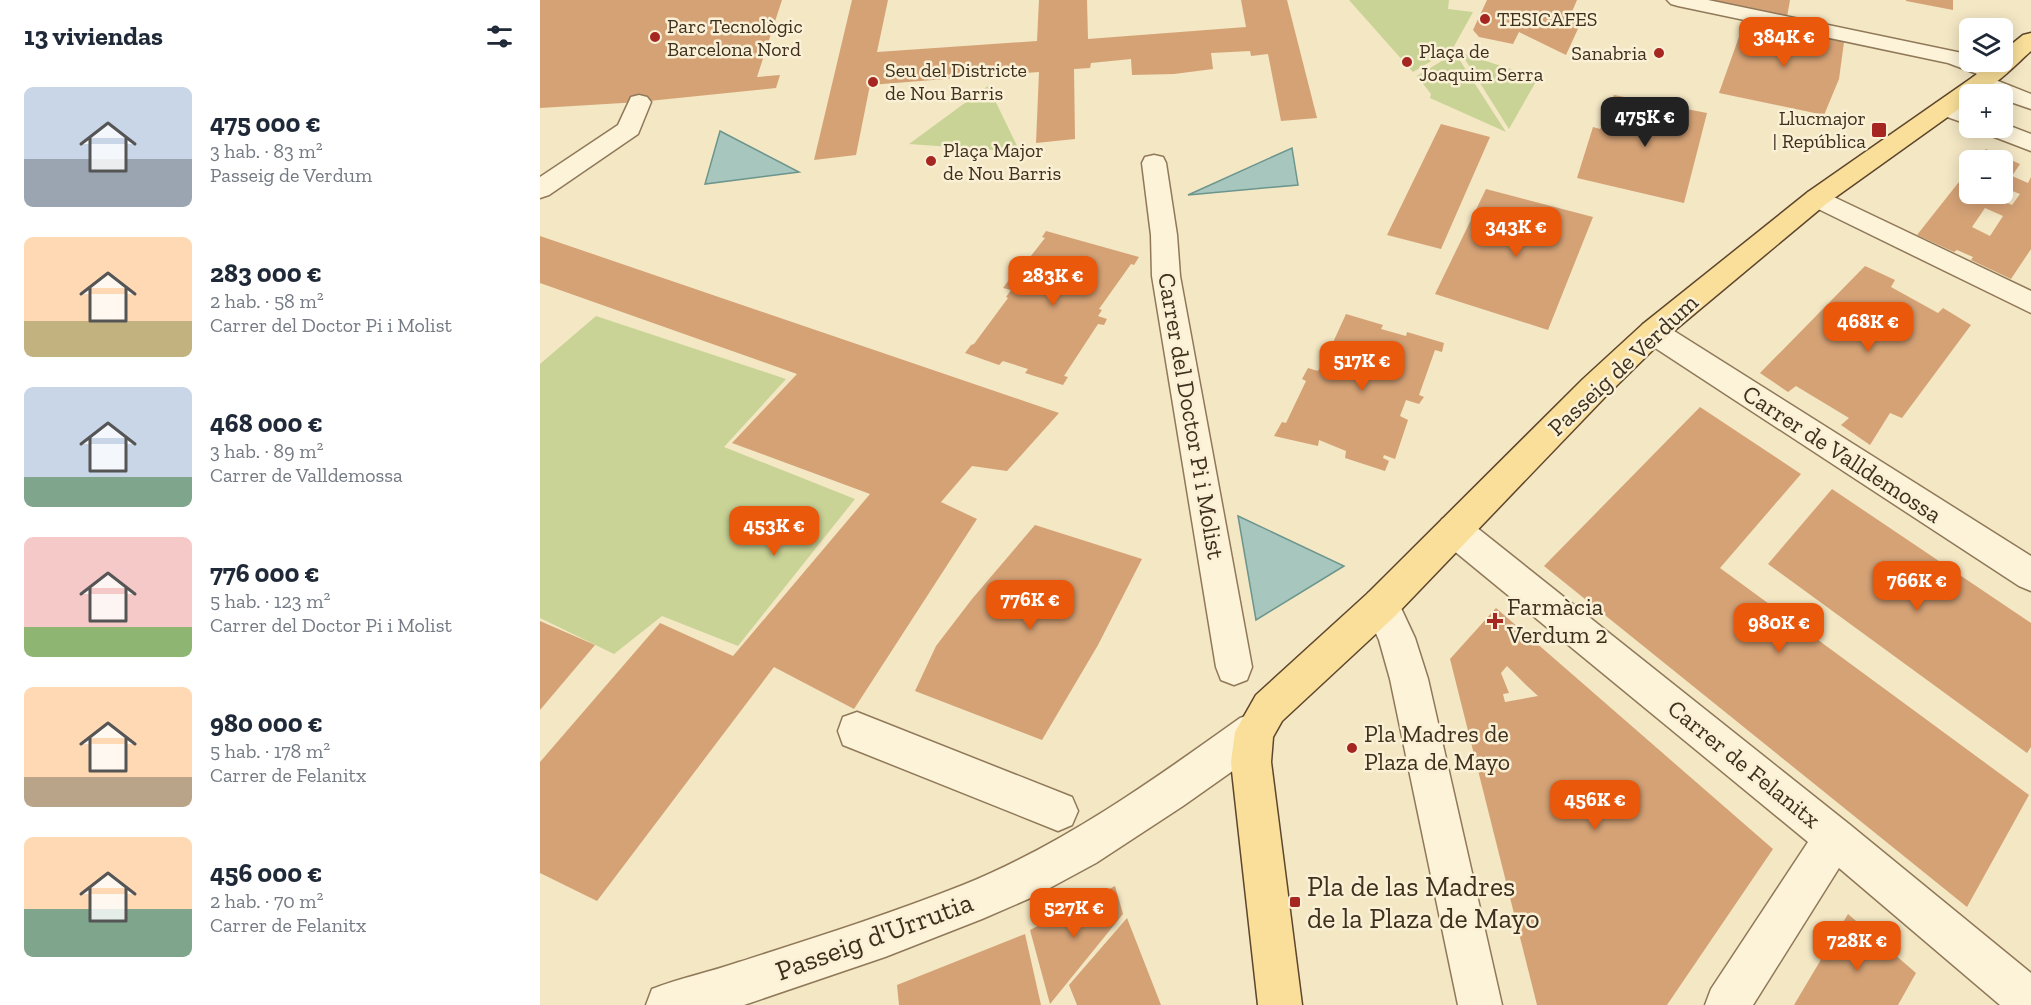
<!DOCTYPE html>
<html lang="es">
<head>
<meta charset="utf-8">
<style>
	:root { --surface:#fff; --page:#f6f6f7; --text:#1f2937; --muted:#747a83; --accent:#ea580c }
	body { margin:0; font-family:"Zilla Slab",serif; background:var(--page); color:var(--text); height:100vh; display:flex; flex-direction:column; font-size:22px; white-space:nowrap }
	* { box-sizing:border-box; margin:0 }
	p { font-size:20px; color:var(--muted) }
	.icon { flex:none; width:33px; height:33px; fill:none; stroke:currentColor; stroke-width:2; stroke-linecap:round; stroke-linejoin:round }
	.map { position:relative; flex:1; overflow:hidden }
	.sheet { display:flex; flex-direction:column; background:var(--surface); width:540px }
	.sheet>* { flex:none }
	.tools { position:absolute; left:1419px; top:18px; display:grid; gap:12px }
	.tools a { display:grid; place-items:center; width:54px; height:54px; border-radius:9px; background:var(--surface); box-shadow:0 3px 15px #0003; font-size:30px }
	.price { position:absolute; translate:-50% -51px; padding:0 14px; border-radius:12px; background:var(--accent); color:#fff; font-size:20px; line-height:39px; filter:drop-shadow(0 2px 3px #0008) }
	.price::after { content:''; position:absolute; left:50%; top:36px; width:18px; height:14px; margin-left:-9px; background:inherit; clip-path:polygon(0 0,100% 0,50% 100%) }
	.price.on { background:#222; color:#fff }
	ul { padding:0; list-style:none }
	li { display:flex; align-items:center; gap:18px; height:150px; padding:0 24px }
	li span { display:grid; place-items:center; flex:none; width:168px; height:120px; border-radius:9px; color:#555 }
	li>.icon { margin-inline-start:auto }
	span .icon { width:72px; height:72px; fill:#fffc; stroke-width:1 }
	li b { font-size:26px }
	h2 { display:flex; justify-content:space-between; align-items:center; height:72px; padding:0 24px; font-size:26px }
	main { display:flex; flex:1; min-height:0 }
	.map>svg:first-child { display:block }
	.green { fill:#c9d396 }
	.water { fill:#a6c6be; stroke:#6c958d; stroke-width:1.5 }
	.building { fill:#d5a276; fill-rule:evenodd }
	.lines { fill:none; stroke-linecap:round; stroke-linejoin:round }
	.minor-casing { stroke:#907858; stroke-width:3 }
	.major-casing { stroke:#5e452c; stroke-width:3 }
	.minor { fill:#fcf3d9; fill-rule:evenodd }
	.major { fill:#f9df99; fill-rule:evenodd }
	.poi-dot { fill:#a62621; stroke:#f9f0d5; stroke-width:2 }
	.labels { text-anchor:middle; stroke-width:5; stroke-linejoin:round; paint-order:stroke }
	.far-poi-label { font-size:20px; fill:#3f2f1d; stroke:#f9f0d5; text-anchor:start }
	.street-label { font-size:24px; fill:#3f2f1d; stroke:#f9f0d5 }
	.poi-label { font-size:24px; fill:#3f2f1d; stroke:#f9f0d5; text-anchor:start }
	.near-poi-label { font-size:28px; fill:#3f2f1d; stroke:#f9f0d5; text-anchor:start }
	.near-street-label { font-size:28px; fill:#3f2f1d; stroke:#f9f0d5 }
</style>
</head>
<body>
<main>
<section class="sheet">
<h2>13 viviendas<svg class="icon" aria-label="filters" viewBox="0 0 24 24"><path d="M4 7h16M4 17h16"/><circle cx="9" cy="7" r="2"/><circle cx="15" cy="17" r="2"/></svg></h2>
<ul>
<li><span style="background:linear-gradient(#c9d6e8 60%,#9aa5b1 0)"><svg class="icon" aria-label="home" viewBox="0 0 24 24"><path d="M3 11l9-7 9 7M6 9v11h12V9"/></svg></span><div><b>475 000 €</b><p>3 hab. · 83 m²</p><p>Passeig de Verdum</p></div></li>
<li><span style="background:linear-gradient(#ffd9b3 70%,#c2b280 0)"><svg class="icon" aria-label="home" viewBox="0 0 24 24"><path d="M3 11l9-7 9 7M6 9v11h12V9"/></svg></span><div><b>283 000 €</b><p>2 hab. · 58 m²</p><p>Carrer del Doctor Pi i Molist</p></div></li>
<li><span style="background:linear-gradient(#c9d6e8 75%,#7fa58c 0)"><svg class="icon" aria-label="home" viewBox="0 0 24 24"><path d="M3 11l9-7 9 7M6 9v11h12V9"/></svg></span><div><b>468 000 €</b><p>3 hab. · 89 m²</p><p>Carrer de Valldemossa</p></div></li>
<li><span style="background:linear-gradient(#f6c9c9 75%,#8fb573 0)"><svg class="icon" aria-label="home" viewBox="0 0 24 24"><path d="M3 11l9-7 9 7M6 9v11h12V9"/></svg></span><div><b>776 000 €</b><p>5 hab. · 123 m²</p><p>Carrer del Doctor Pi i Molist</p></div></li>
<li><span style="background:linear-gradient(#ffd9b3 75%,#b9a48a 0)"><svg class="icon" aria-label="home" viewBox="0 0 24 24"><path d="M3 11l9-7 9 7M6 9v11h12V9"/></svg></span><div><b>980 000 €</b><p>5 hab. · 178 m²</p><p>Carrer de Felanitx</p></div></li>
<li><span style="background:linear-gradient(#ffd9b3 60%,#7fa58c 0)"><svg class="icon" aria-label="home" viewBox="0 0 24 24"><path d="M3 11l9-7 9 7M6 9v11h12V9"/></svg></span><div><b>456 000 €</b><p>2 hab. · 70 m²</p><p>Carrer de Felanitx</p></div></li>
</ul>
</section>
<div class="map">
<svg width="1491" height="1005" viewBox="0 0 1491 1005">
	<rect width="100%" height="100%" fill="#f3e7c4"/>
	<g class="green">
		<path d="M809,0H909L908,9L933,12L913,48L873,72Z"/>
		<path d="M915,53L966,132L890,98L891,94L877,76Z"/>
		<path d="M921,53L998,78L969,129Z"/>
		<path d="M448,86L480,152L369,144Z"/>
		<path d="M56,316L246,379L184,447L315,499L198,646L122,616L74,654L0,618V364Z"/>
	</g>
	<g class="water">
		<path d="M180,131L259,172L165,184Z"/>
		<path d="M752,148L758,185L648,195Z"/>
		<path d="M698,516L804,566L716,620Z"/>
	</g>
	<g class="building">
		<path d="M0,0H242L217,77L240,75L236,88L99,102L0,108Z"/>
		<path d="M312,0H348L337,52L497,41L499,0H547L548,39L706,27L701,0H747L777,118L741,121L728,54L711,56L710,51L671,53L673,69L634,74L592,75L591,59L551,63L550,68L534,69L535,139L496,143L499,72L418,78L330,85L316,155L274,160Z"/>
		<path d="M947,0H1037L1031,14L1042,20L1026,55L979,32L973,44L939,37L933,30Z"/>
		<path d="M1171,0H1250L1247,17Z"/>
		<path d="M1366,0H1413V10L1366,1Z"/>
		<path d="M1205,20L1304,42L1299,79L1284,115L1179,93Z"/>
		<path d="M1074,95L1167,113L1144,203L1037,178L1053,127L1060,129Z"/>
		<path d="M901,124L950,137L901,249L847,235Z"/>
		<path d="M1446,149L1480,164L1472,176L1488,183L1491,177V249L1471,279L1431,260L1433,257L1417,250L1414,252L1377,235L1430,168V194H1460L1456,198L1472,205L1480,194L1462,187V160H1436ZM1445,208L1463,216L1450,236L1432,227Z"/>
		<path d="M946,189L1053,217L1008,330L895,294Z"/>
		<path d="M506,231L599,257L594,265L591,264L559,309L562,310L558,316L567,319L564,325L558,324L524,376L528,377L523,385L485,373L488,369L463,361L459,365L425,353L431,345L434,344L468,298L466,297L471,290L463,288L469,280H472L505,238L502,237Z"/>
		<path d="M0,236L519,413L467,471L432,466L401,502L437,519L314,709L234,667L57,901L0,873V762L120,623L193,656L330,494L192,443L257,374L0,283Z"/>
		<path d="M1325,266L1355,280L1351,287L1398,313L1403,308L1431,325L1362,418L1350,413L1330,445L1301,425L1309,418L1256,386L1248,392L1220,373Z"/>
		<path d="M806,314L843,325L841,329L866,336L867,332L904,343L902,352L895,350L879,395L884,397L879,404L866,400L860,416L868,420L855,459L844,455L843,458L849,461L845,471L805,458L806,451L779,440L778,446L734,436L742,422L746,423L766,381L762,379L768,368L778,371L784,362Z"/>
		<path d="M1160,407L1261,474L1180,568L1489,795L1427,907L1004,566Z"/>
		<path d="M1292,489L1491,623V747L1487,753L1228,564Z"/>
		<path d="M495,525L602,559L558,645L502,740L375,691L396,646L432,599Z"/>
		<path d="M956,608L1233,849L1127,1005H997L910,659ZM967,666L986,685L998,696L965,702L963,694L969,693L961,673Z"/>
		<path d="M0,621L55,645L0,710Z"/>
		<path d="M575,886L583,914L510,1004L490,930Z"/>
		<path d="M1308,914L1376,973L1358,1005H1254Z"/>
		<path d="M587,918L621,1005H537L529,985Z"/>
		<path d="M485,934L501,1005H359L357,985Z"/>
	</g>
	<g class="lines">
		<g class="minor-casing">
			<g id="minor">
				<path d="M1127,0H1168L1422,53L1430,56V62C1442,62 1457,61 1464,72L1461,77L1453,79L1491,94V109L1462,99V94C1451,94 1436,92 1429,82L1433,77L1440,75L1408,63L1138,6L1131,4Z"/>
				<path d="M99,95L107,97L111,102L98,134L9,195L0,198V177L78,125L91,97Z"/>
				<path d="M1404,101L1430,109V125L1396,113L1392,108L1396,103Z"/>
				<path d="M1462,123L1491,134V151L1444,133L1441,128H1462Z"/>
				<path d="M614,155L623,157L626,163L637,235L640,276L712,667L707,680L694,685L681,680L676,667L612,276L611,235L602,163L605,157Z"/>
				<path d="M1277,189L1491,291V313L1268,204L1264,198L1268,192Z"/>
				<path d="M1113,321L1123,324L1491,556V591L1479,586L1103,340L1099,332L1103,324Z"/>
				<path d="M914,515L926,519L1309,824L1491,973V1005H1460L1299,868L1213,1005H1165L1171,989L1268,842L902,541L897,530L902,519Z"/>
				<path d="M841,589L854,593L875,638L888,679L962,1005H918L850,679L839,640L823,605L828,593Z"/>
				<path d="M317,712L532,797L538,811L532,825L518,831L303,745L298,731L303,717Z"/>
				<path d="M714,713L728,718L733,732L728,746L643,806L556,863L495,896L442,919L345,957L204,1005H106L112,989C140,978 170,972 199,962C274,938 350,914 423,885C524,844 612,781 700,718Z"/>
			</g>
		</g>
		<g class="major-casing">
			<path id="major" d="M1491,33V51C1476,64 1449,94 1430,94V101L1286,204L1123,340L1065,397L854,617L742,721L733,737L731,762L762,1005H718L691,762L695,732L716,695L828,593L1043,379L1103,324L1268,192L1433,77L1452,62H1462V52L1483,35Z"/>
		</g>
		<use href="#minor" class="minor"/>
		<use href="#major" class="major"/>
	</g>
	<g class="poi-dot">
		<circle cx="945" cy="19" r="6"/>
		<circle cx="115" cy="37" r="6"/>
		<circle cx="1119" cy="53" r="6"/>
		<circle cx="867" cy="62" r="6"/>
		<circle cx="333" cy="82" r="6"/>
		<rect x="1331" y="122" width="16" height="16" rx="3"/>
		<circle cx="391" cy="161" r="6"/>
		<path d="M952 612h6v6h6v6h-6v6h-6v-6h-6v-6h6z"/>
		<circle cx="812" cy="748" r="6"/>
		<rect x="749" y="896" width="12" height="12" rx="3"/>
	</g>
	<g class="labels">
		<g class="far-poi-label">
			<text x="957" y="26">TESICAFES</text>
			<text x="127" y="33">Parc Tecnològic<tspan x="127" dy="23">Barcelona Nord</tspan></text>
			<text x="879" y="58">Plaça de<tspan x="879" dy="23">Joaquim Serra</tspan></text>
			<text x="1107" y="60" text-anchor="end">Sanabria</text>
			<text x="345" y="77">Seu del Districte<tspan x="345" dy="23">de Nou Barris</tspan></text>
			<text x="1326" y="125" text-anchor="end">Llucmajor<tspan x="1326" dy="23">| República</tspan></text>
			<text x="403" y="157">Plaça Major<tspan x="403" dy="23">de Nou Barris</tspan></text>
		</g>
		<g class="street-label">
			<text transform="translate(1083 365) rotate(-43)" y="8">Passeig de Verdum</text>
			<text transform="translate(651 416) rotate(80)" y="8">Carrer del Doctor Pi i Molist</text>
			<text transform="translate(1302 454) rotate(33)" y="8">Carrer de Valldemossa</text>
			<text transform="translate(1204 764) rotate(39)" y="8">Carrer de Felanitx</text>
		</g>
		<g class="poi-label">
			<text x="967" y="615">Farmàcia<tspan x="967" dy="28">Verdum 2</tspan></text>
			<text x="824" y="742">Pla Madres de<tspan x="824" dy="28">Plaza de Mayo</tspan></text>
		</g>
		<g class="near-poi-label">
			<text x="767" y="896">Pla de las Madres<tspan x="767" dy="32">de la Plaza de Mayo</tspan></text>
		</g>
		<g class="near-street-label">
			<text transform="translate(334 936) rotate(-20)" y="10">Passeig d'Urrutia</text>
		</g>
	</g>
</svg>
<div class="tools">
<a><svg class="icon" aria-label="layers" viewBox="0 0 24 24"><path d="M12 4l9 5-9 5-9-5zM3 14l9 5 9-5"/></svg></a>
<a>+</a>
<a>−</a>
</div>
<b class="price" style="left:1244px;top:68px">384K €</b>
<b class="price on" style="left:1105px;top:148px">475K €</b>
<b class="price" style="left:976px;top:258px">343K €</b>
<b class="price" style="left:513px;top:307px">283K €</b>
<b class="price" style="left:1328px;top:353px">468K €</b>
<b class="price" style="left:822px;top:392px">517K €</b>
<b class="price" style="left:234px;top:557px">453K €</b>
<b class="price" style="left:1377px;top:612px">766K €</b>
<b class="price" style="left:490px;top:631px">776K €</b>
<b class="price" style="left:1239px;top:654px">980K €</b>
<b class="price" style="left:1055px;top:831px">456K €</b>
<b class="price" style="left:534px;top:939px">527K €</b>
<b class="price" style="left:1317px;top:972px">728K €</b>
</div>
</main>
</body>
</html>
